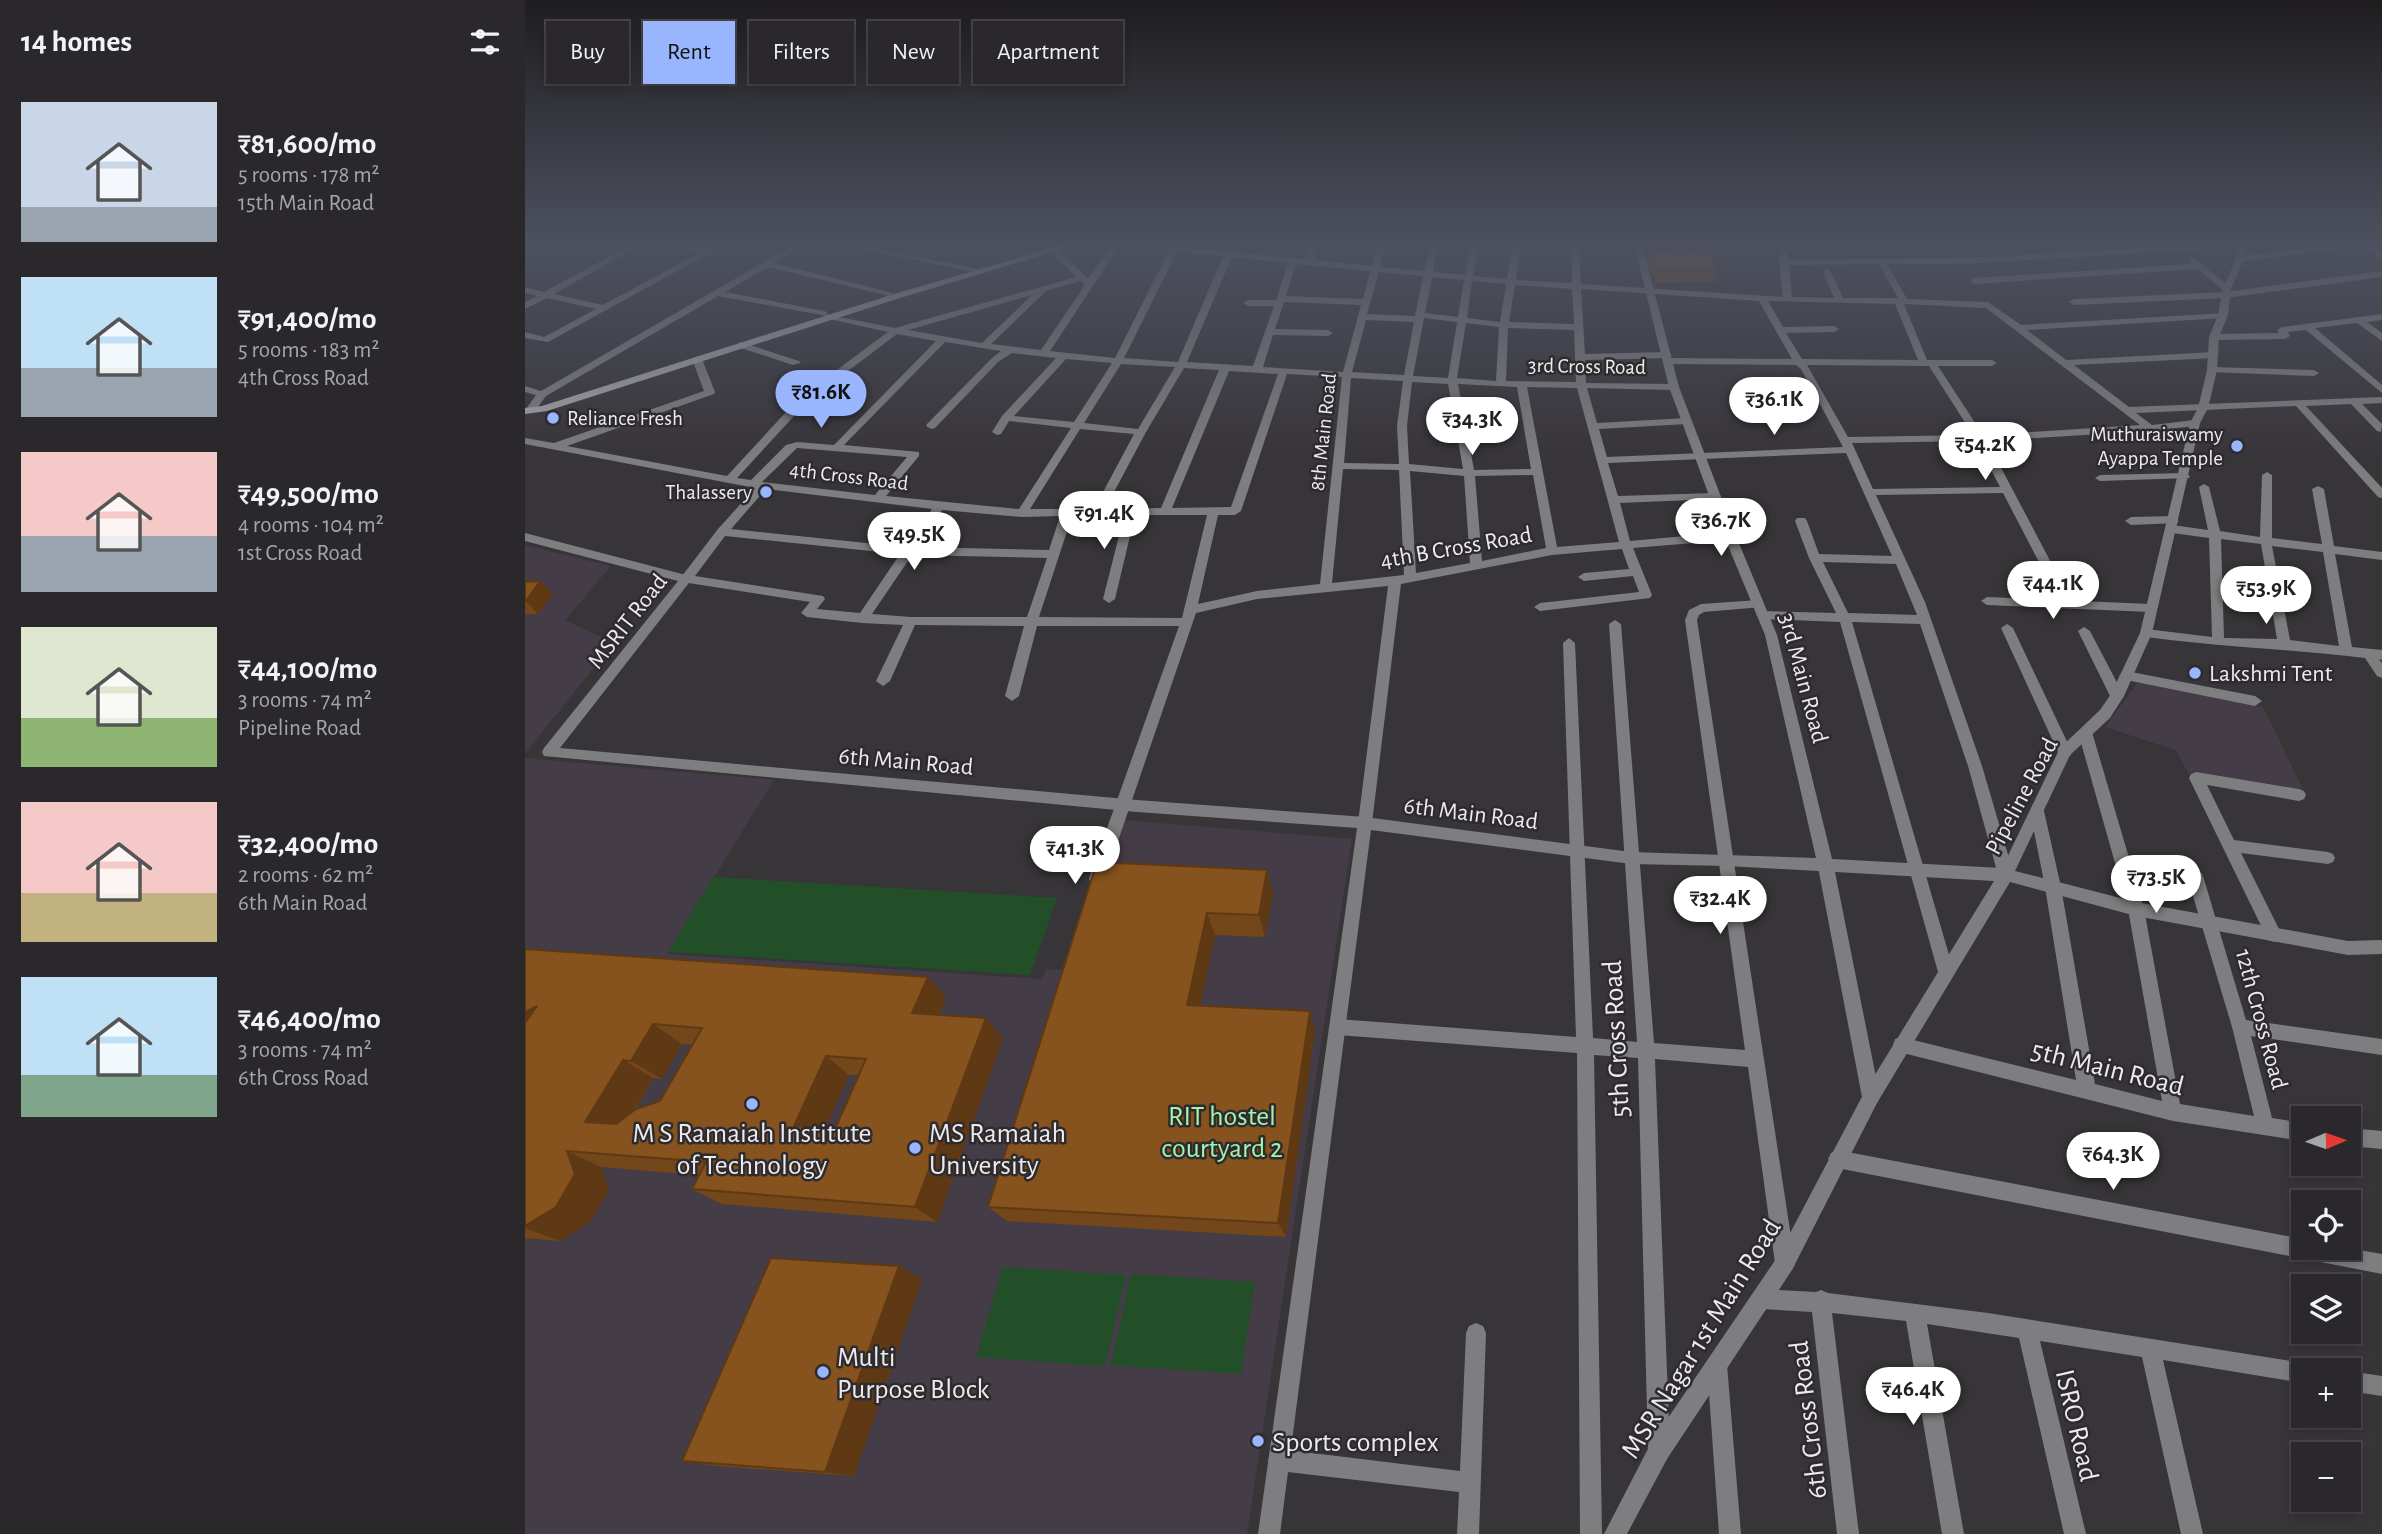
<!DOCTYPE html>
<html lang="en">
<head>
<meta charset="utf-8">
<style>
	:root { --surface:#2a282b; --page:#363437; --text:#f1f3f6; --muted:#a5a6a9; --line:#464447; --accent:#99b5fd }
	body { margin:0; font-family:"Alegreya Sans",sans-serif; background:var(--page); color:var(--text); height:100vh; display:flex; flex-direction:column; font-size:26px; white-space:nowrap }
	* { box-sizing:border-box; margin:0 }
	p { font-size:23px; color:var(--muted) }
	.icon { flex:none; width:38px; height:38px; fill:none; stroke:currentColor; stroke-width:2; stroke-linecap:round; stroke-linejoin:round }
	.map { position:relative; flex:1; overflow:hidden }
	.drawer { display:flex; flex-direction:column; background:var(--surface); width:525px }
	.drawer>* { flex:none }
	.top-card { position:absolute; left:21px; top:21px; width:665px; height:63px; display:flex; gap:14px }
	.needle { width:46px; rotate:88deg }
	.tools { position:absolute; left:1766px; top:1106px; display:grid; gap:14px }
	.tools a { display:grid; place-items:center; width:70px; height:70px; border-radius:0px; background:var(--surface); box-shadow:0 4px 10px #0003,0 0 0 2px var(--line); font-size:35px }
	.price { position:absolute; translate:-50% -60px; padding:0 16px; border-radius:24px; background:#fff; color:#222; font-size:23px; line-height:46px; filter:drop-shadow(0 2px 4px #0008) }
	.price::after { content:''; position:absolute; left:50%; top:42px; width:21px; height:16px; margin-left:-10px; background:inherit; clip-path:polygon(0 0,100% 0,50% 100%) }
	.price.selected { background:var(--accent); color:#111 }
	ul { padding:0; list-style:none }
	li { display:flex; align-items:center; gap:21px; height:175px; padding:0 21px }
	li span { display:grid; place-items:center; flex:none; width:196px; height:140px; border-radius:0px; color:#555 }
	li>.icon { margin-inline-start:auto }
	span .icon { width:84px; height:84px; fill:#fffc; stroke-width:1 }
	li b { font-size:30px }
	h2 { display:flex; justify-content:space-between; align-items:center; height:84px; padding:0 21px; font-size:30px }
	.pill { padding:0 24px; border-radius:0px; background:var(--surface); box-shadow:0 4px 10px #0003,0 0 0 2px var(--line); font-size:24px; line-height:63px }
	.pill.selected { background:var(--accent); color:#111 }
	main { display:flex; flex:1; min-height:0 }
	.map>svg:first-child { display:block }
	.built { fill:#443c46 }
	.green { fill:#224f28 }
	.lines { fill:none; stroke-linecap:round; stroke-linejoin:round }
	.minor { fill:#7e7d7f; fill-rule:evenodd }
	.tertiary { fill:#7e7d7f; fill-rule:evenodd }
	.secondary { fill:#a6a4a8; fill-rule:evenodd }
	.wall { fill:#734719; fill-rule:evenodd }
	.shaded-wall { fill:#5e3914 }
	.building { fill:#86521d; stroke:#5e3914; stroke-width:2; fill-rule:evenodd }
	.poi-dot { fill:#99b5fd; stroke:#2e2b2f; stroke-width:2.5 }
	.labels { text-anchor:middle; stroke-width:5; stroke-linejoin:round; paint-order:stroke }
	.far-street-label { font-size:21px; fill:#edeaed; stroke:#2e2b2f }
	.far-poi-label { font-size:21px; fill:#edeaed; stroke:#2e2b2f; text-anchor:end }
	.street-label { font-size:24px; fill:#edeaed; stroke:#2e2b2f }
	.poi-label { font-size:24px; fill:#edeaed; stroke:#2e2b2f; text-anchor:start }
	.near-street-label { font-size:28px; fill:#edeaed; stroke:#2e2b2f }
	.near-park-label { font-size:28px; fill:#a3f3ab; stroke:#2e2b2f }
	.near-poi-label { font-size:28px; fill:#edeaed; stroke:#2e2b2f; text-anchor:start }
</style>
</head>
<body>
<main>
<section class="drawer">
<h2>14 homes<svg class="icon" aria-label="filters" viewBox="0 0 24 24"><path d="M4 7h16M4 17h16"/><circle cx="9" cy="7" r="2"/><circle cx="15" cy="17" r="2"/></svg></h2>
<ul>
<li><span style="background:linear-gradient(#c9d6e8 75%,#9aa5b1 0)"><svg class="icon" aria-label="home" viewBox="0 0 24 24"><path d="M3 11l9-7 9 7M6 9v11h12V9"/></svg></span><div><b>₹81,600/mo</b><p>5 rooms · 178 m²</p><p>15th Main Road</p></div></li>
<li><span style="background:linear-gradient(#bfe0f5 65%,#9aa5b1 0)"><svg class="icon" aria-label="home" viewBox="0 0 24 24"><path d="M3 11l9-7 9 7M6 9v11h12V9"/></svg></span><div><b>₹91,400/mo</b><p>5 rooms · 183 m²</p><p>4th Cross Road</p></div></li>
<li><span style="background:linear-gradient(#f6c9c9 60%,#9aa5b1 0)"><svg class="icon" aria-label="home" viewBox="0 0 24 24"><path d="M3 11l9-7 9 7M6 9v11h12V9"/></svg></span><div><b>₹49,500/mo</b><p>4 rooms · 104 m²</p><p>1st Cross Road</p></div></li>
<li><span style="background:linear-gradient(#dfe7d0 65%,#8fb573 0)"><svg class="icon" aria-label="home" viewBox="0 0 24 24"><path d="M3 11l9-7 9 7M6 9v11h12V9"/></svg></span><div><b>₹44,100/mo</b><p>3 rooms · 74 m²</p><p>Pipeline Road</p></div></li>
<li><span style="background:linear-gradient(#f6c9c9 65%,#c2b280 0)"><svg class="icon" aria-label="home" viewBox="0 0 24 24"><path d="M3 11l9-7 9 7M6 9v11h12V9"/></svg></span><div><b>₹32,400/mo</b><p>2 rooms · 62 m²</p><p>6th Main Road</p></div></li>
<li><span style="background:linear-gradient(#bfe0f5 70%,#7fa58c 0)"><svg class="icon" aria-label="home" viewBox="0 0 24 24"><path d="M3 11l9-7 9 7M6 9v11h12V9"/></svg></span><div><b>₹46,400/mo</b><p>3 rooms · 74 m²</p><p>6th Cross Road</p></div></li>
</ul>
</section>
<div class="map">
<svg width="1857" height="1534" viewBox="0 0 1857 1534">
	<rect width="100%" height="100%" fill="#383539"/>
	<g class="built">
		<path d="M0,545L86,566L40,620L89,643L0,753Z"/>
		<path d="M1613,682L1738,707L1778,789L1663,772L1650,750L1580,727Z"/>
		<path d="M0,758L249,780L142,954L517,979L521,969L548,970L598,820L827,839L722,1534H0Z"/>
	</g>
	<g class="green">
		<path d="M188,877L532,898L505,975L143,952Z"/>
		<path d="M478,1267L601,1275L580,1366L451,1357Z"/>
		<path d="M606,1274L730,1282L716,1374L586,1365Z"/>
	</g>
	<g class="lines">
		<g class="minor">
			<path d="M107,244H117L29,294L78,305L174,253L135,244C150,244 163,248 178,249C186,249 193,244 201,244L23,342L0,338V332L19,337L71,309L22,298L0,309V302L12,296L0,293V287L19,292Z"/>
			<path d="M270,244H280L249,263L368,293L364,296L243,267L200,292L299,311L302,312V316L193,296L21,396L10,411L1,409L11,395L0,392V386L16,391Z"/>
			<path d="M311,244H328L453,269L449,272Z"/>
			<path d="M587,244L647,246L648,244H656L655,247L701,251L704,244H712L709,252L780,259L785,244H793L789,260L847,266L853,244H861L855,267L899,271L905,244H913L908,272L940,275L945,244H953L948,276L982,279L988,244H996L991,280L1047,283L1046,244H1054L1056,284L1258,297L1254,262L1255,253L1259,250L1263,253L1264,259L1441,258L1676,244H1719L1715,247L1441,264H1362L1382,299L1463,302L1496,325L1701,313V317L1698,318L1502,330L1541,360L1689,352L1694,355L1689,358L1549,365L1604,407L1857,397V403L1837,404L1857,424L1856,432L1852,431L1826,404L1781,406L1857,488V498L1853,497L1771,406L1611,413L1627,425L1670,420L1675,423L1670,426L1625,431L1462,441L1540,589L1534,593L1528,589L1478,493L1351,495L1400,602L1457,766L1489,875L1486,880L1481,881L1476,880L1473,875L1443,766L1395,624L1327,622L1429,972L1427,977L1421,979L1415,977L1413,972L1315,622L1237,619L1231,615L1237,611L1311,613L1284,558L1270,521L1272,518H1280L1282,521L1294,554L1367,556L1321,453L1083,463L1093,496L1190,493L1196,496L1190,499L1095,503L1105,541L1205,532L1211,536L1205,540L1108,548L1127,595L1125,598L1015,611L1009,607L1015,603L1114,592L1108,576L1059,581L1053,577L1059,573L1104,569L1097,549L1027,555L876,584L847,823L845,827L840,829L835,827L833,823L863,586L732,599L671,613L580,879L577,884L572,886L567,884L564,879L654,626H512L494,696L487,701L480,696L499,626L390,625L365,681L358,686L351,681L378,625L337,623L282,617L276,613L285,602L157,582L155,579L157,576L193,529L230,488L0,444V438L29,443L179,391L167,359L172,356L177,359L190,392L189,394L42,446L202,476L274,398L363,332L304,319V315L370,328L551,277L526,252V248H532L563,279ZM595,245L644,251L590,358L525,351ZM652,252L698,256L653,362L599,358ZM707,257L763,263L751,300H723L718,303L723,306H749L728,366L662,362ZM771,264L845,271L838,299L761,296ZM1354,264L1373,298H1318L1306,272L1302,269L1298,272L1309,298L1267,297L1264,265ZM854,272L898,276L890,316L842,314ZM907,277L939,280L933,317L900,313ZM555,281L560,285L516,350L466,344L521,291ZM947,281L981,284L975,322L942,318ZM990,285L1047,289L1049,324L984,322ZM1056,289L1234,301L1267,359L1144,358L1139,361L1144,364L1271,365L1276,369L1318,447L1082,457L1074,429L1162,424L1167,421L1162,418L1072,423L1062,388L1149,390L1154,387L1149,384L1061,383L1060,360L1142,358L1147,355L1142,352L1060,354ZM507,295L457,343L383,330ZM1243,301L1370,304L1393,360L1277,359L1261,333L1309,332L1314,329L1309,326L1258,327ZM759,302L836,305L818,372L738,367L748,335L803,336L808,333L803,330L750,329ZM1379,304L1461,308L1615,425L1458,435L1413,366H1467L1472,363L1467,360H1402ZM899,318L932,322L923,378L888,376ZM841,320L889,322L879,375L827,372ZM941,323L974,327L971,381L932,378ZM983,328L1049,330L1051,382L981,381ZM372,334L411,341L309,445L272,442L261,445L226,480L212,478L282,402ZM420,342L476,351L467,358L402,424L401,426L406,429L410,428L473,362L487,353L531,358L477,416L467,432L472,435L476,434L484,421L546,428L494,509L361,496L394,456V452L319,445ZM541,359L587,363L549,422L489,416ZM596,364L650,367L613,429L559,423ZM1282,365L1404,366L1448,435L1323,437ZM659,368L694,370L636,508L580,509L621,432ZM704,371L753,374L706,507L647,508ZM762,374L817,377L795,584L732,591L673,604L693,515H710L716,511ZM826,378L878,381L872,426L874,464L819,463ZM887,382L923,384L938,469L884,464L882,426ZM933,384L992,387L1006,469L949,470ZM1002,387L1052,388L1094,542L1032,547ZM555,429L609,434L569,509H505ZM1451,441L1475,487L1348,489L1327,443ZM272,448L382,457L350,495L237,482ZM818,469L874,470L879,575L807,583ZM885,471L939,476L945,563L891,573ZM1008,475L1021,548L957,561L950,476ZM241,489L407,509L380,547L206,529ZM417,510L497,517L535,516L524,550L392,547ZM610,515H682L657,618L514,617L547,516H599L578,599L584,603L590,599ZM200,536L375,554L335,613L292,609L300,599L298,596L170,576ZM387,555L522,558L502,617H386L347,614ZM1298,562L1371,564L1392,615L1323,613Z"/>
			<path d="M1228,244H1334L1330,247H1232Z"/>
			<path d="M1816,244H1844L1857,252V259L1836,246L1715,262L1711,259L1715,256Z"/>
			<path d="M1668,257L1705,287V291H1699L1673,269L1449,284L1445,281L1449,278L1667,264L1664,260Z"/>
			<path d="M1857,271V277L1700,298L1549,305L1544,302L1549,299L1700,292Z"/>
			<path d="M1857,314V320L1842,322L1857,333V341L1832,323L1790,328L1857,385V393L1781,330L1763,332L1765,336L1760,339L1689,340L1684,337L1689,334L1754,333L1752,330L1757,327Z"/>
			<path d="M216,342L274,361L276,363L268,365L213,347V343Z"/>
			<path d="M1687,367L1789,370L1794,373L1789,376L1684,372V368Z"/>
			<path d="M1742,472L1747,475V538L1797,544L1787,489L1793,486L1799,489L1809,546L1857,552V560L1810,554L1827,647L1857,650V660L1854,659L1857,663V678L1852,676L1840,658C1767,649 1694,647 1621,637L1615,633L1621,629L1687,637L1684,538L1647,533L1641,529L1647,525L1683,530L1674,487L1679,484L1684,487L1695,531L1735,537L1737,475ZM1696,539L1736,544L1752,639L1699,638ZM1747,546L1798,552L1814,646L1765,640Z"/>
			<path d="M1660,473L1665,476L1664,478L1575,481L1570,478L1575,475Z"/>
			<path d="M1649,516L1653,517V523L1606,525L1600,521L1606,517Z"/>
			<path d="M1462,597L1626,604L1632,608L1626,612L1462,605L1456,601Z"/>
			<path d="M1233,600L1239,604L1237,607L1179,612L1174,615L1172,620L1270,1263L1267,1270L1260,1273L1253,1270L1250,1263L1223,1067L1130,1059L1145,1450L1142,1458L1134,1461L1126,1458L1123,1450L1113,1058L1069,1055L1077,1534H1055L1052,1053L813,1035L807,1033L805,1027L807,1021L813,1019L1051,1037L1038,643L1044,638L1050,643L1068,1038L1112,1042L1084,624L1090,620L1096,624L1129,1043L1220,1050L1160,620L1164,610L1176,604Z"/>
			<path d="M1482,624L1488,628L1547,752L1545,756H1535L1533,752L1476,628Z"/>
			<path d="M1559,627L1565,631L1599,696L1597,699L1592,701L1585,696L1553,631Z"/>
			<path d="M1601,671L1730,696L1737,701L1730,706L1596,679L1594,676Z"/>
			<path d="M1560,727L1567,732L1619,909L1655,1104L1729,1116L1707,1027L1662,876L1665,871L1670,870L1675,871L1678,876L1721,1020L1857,1039V1055L1726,1036L1747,1118L1778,1123V1141L1648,1121L1370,1051L1368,1045L1370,1039L1376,1037L1551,1080L1520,887L1505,811L1507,807H1517L1519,811L1536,887L1570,1084L1637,1101L1603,909L1553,732Z"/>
			<path d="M1671,772L1774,789L1779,791L1781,795L1779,799L1774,801L1682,785L1709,840L1803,852L1808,854L1810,858L1808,862L1803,864L1716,853L1757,935L1755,940L1749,942L1743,940L1664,778L1666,774Z"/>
			<path d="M1301,861L1306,862L1309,867L1355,1097L1352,1103L1346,1106L1340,1103L1337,1097L1293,867L1296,862Z"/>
			<path d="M1824,1128L1857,1131V1149L1824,1146Z"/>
			<path d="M1312,1150L1778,1239V1248H1823L1857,1254V1274L1312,1168L1306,1165L1303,1159L1306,1153Z"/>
			<path d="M1236,1289L1291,1292L1296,1290L1303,1293L1463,1313L1778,1363L1785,1366L1787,1370H1778V1383L1638,1360L1678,1534H1656L1617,1357L1515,1341L1561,1534H1539L1494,1338L1402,1324L1439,1534H1417L1381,1321L1307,1313L1334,1534H1312L1287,1312L1236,1309L1229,1306L1226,1299L1229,1292Z"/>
			<path d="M951,1323L958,1326L961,1333L954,1534H932L934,1492L754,1471L746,1468L743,1460L746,1452L754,1449L935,1471L941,1333L944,1326Z"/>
			<path d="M1192,1355L1199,1358L1202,1365L1216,1534H1194L1182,1365L1185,1358Z"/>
			<path d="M1824,1371L1857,1376V1396L1824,1391Z"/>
		</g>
		<path class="tertiary" d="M1109,244H1117L1154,387L1211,536L1252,635L1307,859L1477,868L1535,748L1575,710L1586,694L1615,633L1665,423L1673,408L1682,370L1684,337L1693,315L1698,289L1711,259V244H1719V259L1706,289L1703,315L1694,337L1692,370L1683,408L1675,423L1627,633L1599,696L1585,718L1545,755L1490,871L1611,902L1823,941L1857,940V954L1823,955L1611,916L1485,882L1352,1103L1267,1270L1142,1459L1102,1534H1079L1126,1443L1253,1256L1340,1091L1469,881L1202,866L1106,864L846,830L755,1534H733L832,828L612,812L19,756L17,752L19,748L153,581L0,541V533L161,575L167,579L35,748L612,800L840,817L1106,852L1291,858L1240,635L1199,536L1144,387Z"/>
		<path class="secondary" d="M541,244H554L375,298L22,411L0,414V408L17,406L369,294Z"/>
	</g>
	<g class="wall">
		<path d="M1127,251L1192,270L1189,282L1130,283L1125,264Z"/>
		<path d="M0,582L28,594L13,614H0Z"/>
		<path d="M572,862L748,892L740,937L690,935L675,1006L790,1030L761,1237L482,1221L463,1207Z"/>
		<path d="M0,949L403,977L421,997L414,1015L478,1038L412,1222L197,1204L167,1189L174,1175L76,1167L84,1190L66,1221L35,1241L0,1238ZM157,1044H167L135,1101L110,1110L128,1078L137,1079ZM324,1075H333L310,1129L300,1128Z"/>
		<path d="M374,1266L397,1279L329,1476L192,1466L157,1461Z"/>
	</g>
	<g class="shaded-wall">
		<path d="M15,581L28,594L13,614L1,601Z"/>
		<path d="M742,870L748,892L740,937L734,915Z"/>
		<path d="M682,913L690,935L671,1025L662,1005Z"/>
		<path d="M403,977L421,997L407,1033L387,1013Z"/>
		<path d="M12,1006L0,1050V1012Z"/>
		<path d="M785,1011L790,1030L761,1237L753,1223Z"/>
		<path d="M461,1018L478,1038L412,1222L390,1207Z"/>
		<path d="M128,1024L157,1044L137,1079L106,1061Z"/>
		<path d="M301,1056L324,1075L294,1143L269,1126Z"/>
		<path d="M98,1060L128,1078L93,1138L60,1122Z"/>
		<path d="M42,1151L76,1167L84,1190L66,1221L35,1241L0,1228V1226Z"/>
		<path d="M374,1266L397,1279L329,1476L300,1472Z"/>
	</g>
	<g class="building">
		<path d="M1127,251L1186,252L1192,270H1132Z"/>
		<path d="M15,581L1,601H0V582Z"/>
		<path d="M572,862L742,870L734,915L682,913L662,1005L785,1011L753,1223L463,1207Z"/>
		<path d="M0,949L403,977L387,1013L461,1018L390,1207L167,1189L181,1162L42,1151L50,1174L31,1207L0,1226V1023L12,1006L0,1012ZM128,1024L177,1028L135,1101L111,1109L91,1124L60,1122L98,1060L106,1061ZM301,1056L341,1059L310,1129L269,1126Z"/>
		<path d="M246,1258L374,1266L300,1472L157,1461Z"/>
	</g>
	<linearGradient id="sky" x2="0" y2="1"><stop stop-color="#1f1d1f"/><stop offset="0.53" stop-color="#4d515f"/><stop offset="1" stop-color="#4d515f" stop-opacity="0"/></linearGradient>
	<rect width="1857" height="459" fill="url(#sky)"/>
	<g class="poi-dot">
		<circle cx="28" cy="418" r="7"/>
		<circle cx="1712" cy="446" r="7"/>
		<circle cx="241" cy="492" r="7"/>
		<circle cx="1670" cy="673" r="7"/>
		<circle cx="227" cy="1104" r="7"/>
		<circle cx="390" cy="1148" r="7"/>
		<circle cx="298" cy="1372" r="7"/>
		<circle cx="733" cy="1441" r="7"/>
	</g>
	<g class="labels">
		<g class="far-street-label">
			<text transform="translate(1062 366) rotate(1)" y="7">3rd Cross Road</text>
			<text transform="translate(798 432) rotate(-84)" y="7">8th Main Road</text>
			<text transform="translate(324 476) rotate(7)" y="7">4th Cross Road</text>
		</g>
		<g class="far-poi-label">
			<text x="42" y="425" text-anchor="start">Reliance Fresh</text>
			<text x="1698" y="441">Muthuraiswamy<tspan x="1698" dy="24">Ayappa Temple</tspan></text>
			<text x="227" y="499">Thalassery</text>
		</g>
		<g class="street-label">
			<text transform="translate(931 547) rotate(-10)" y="8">4th B Cross Road</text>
			<text transform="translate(102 621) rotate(-52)" y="8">MSRIT Road</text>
			<text transform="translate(1279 678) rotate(75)" y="8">3rd Main Road</text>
			<text transform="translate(381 761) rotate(5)" y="8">6th Main Road</text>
			<text transform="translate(1496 796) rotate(-62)" y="8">Pipeline Road</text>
			<text transform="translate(946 813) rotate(7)" y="8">6th Main Road</text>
			<text transform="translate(1737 1019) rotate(75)" y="8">12th Cross Road</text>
		</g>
		<g class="poi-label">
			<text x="1684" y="681">Lakshmi Tent</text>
		</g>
		<g class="near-street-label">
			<text transform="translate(1090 1039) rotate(-93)" y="10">5th Cross Road</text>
			<text transform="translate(1583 1067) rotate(14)" y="10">5th Main Road</text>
			<text transform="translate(1175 1338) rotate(-58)" y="10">MSR Nagar 1st Main Road</text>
			<text transform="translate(1282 1420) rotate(-97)" y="10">6th Cross Road</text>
			<text transform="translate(1553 1425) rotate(77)" y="10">ISRO Road</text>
		</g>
		<g class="near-park-label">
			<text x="697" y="1125">RIT hostel<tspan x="697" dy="32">courtyard 2</tspan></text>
		</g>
		<g class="near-poi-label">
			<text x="227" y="1142" text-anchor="middle">M S Ramaiah Institute<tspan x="227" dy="32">of Technology</tspan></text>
			<text x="404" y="1142">MS Ramaiah<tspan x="404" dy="32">University</tspan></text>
			<text x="312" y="1366">Multi<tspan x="312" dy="32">Purpose Block</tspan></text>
			<text x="747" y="1451">Sports complex</text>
		</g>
	</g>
</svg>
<div class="tools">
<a><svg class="needle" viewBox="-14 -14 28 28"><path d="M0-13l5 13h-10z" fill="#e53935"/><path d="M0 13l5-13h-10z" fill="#a5a6a9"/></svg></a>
<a><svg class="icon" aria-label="locate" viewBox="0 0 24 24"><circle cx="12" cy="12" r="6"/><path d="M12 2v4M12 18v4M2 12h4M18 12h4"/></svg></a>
<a><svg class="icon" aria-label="layers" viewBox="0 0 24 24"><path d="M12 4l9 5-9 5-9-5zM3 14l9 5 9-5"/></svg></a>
<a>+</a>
<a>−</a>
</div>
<b class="price selected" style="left:296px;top:430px">₹81.6K</b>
<b class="price" style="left:1249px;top:437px">₹36.1K</b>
<b class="price" style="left:947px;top:457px">₹34.3K</b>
<b class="price" style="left:1460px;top:482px">₹54.2K</b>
<b class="price" style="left:579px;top:551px">₹91.4K</b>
<b class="price" style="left:1196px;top:558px">₹36.7K</b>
<b class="price" style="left:389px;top:572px">₹49.5K</b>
<b class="price" style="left:1528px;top:621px">₹44.1K</b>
<b class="price" style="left:1741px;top:626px">₹53.9K</b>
<b class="price" style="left:550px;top:886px">₹41.3K</b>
<b class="price" style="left:1631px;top:915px">₹73.5K</b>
<b class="price" style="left:1195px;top:936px">₹32.4K</b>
<b class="price" style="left:1588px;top:1192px">₹64.3K</b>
<b class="price" style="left:1388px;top:1427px">₹46.4K</b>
<div class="top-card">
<a class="pill">Buy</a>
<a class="pill selected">Rent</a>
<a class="pill">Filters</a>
<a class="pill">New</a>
<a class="pill">Apartment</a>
</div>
</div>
</main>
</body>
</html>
